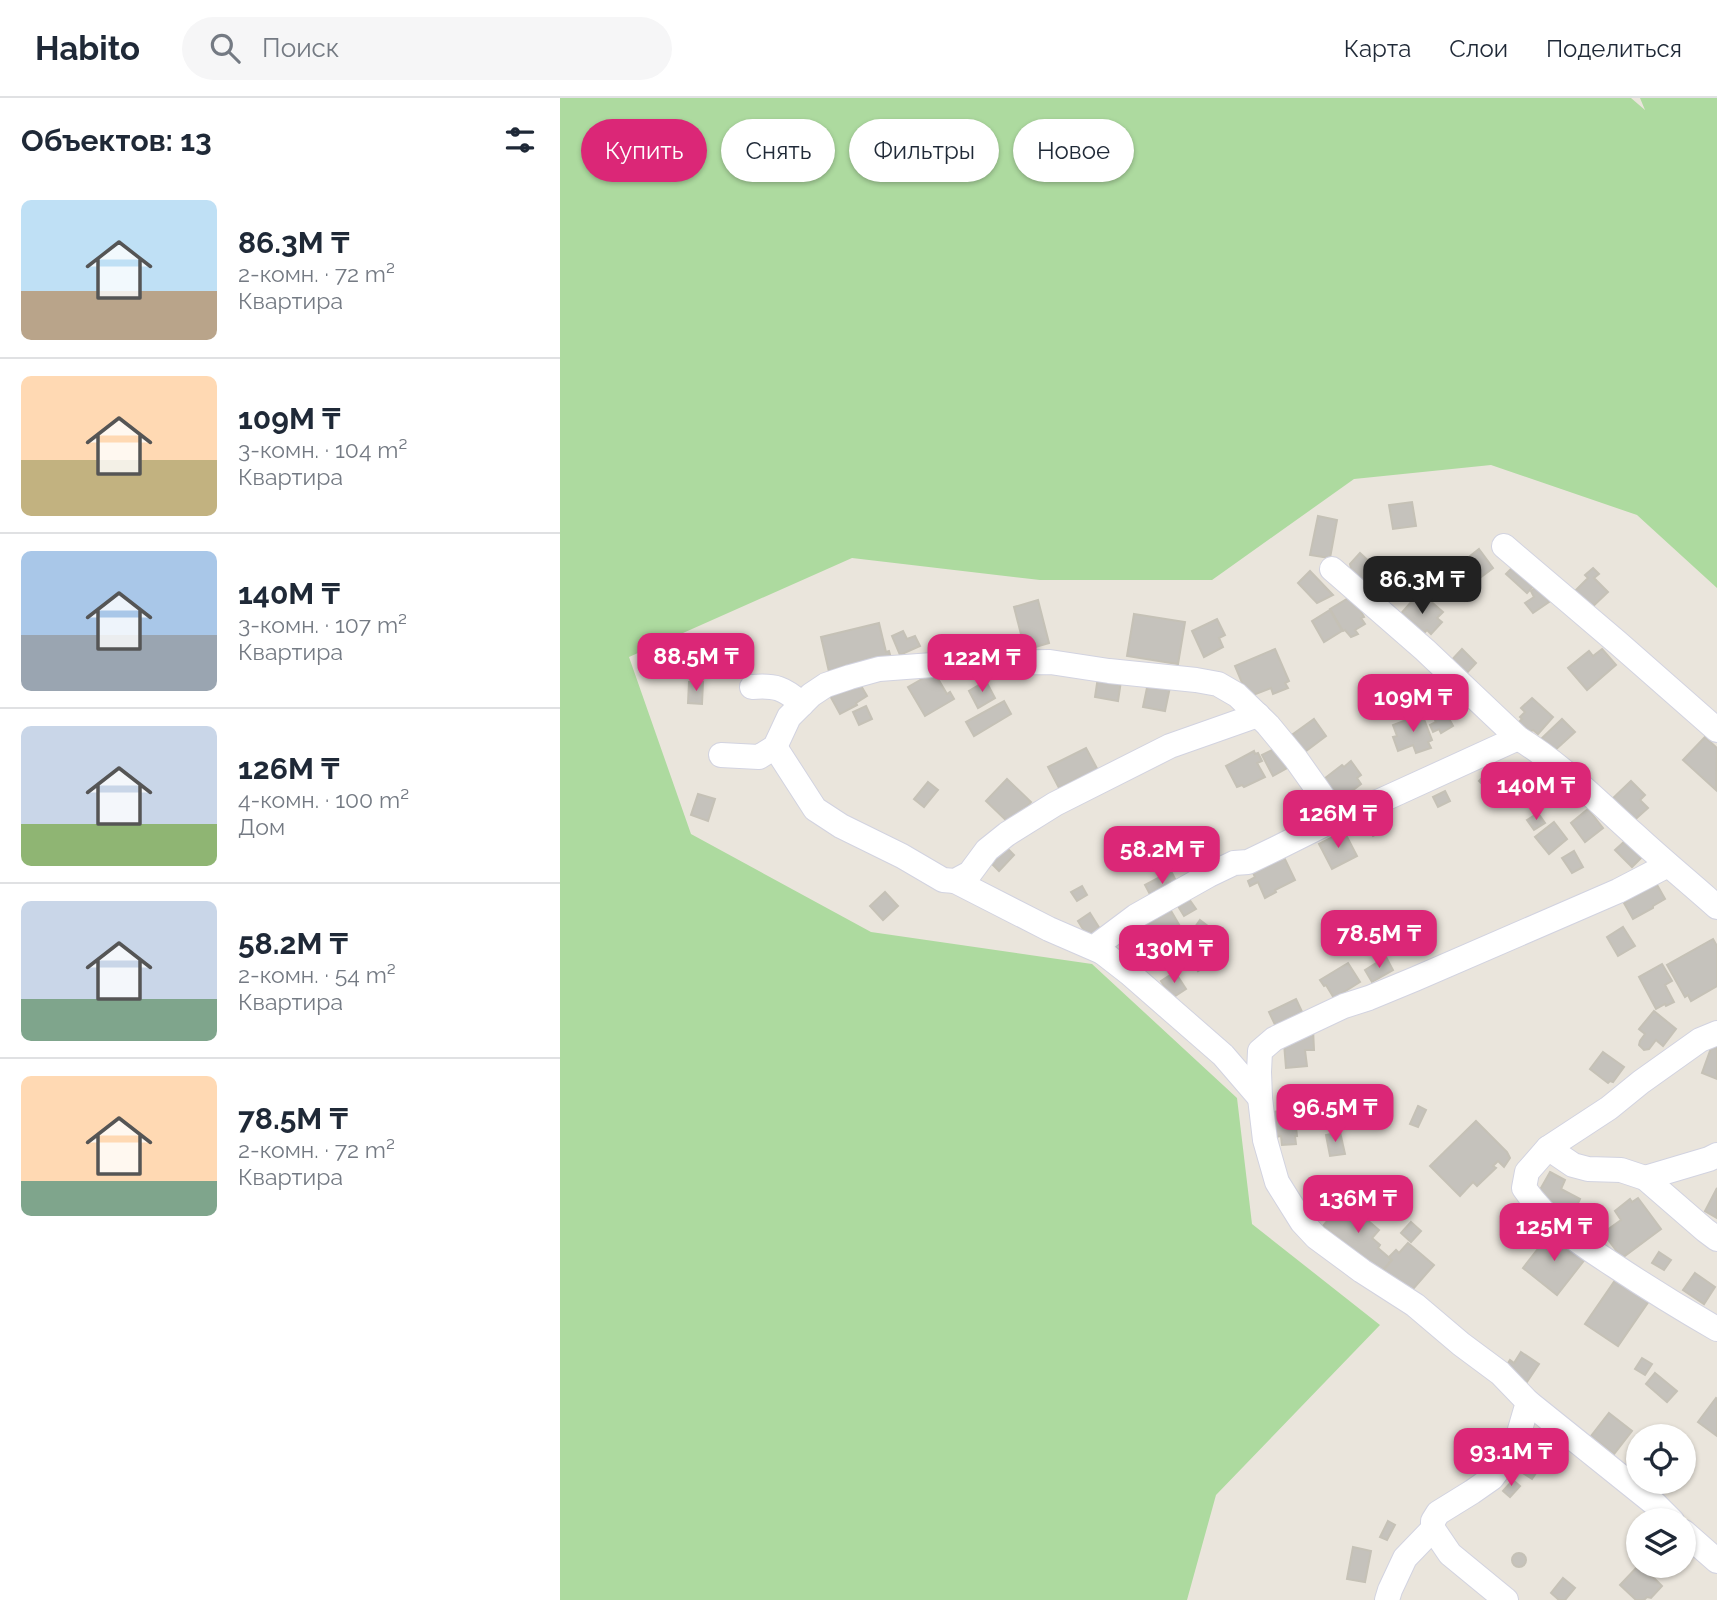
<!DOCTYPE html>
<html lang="ru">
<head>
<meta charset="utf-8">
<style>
	:root { --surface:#fff; --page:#f6f6f7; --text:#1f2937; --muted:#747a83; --line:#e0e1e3; --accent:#db2777 }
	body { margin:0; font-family:Raleway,sans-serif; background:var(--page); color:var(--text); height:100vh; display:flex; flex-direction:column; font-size:26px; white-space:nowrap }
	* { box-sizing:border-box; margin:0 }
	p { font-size:23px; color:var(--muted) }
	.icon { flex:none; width:38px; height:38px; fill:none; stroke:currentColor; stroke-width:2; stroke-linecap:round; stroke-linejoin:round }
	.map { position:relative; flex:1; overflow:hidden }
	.details { display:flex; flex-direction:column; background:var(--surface); width:560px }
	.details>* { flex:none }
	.hud { position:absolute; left:21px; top:21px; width:665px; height:63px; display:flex; gap:14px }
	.controls { position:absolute; left:1066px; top:1326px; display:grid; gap:14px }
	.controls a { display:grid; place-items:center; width:70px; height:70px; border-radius:50%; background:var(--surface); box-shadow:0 2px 5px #0004; font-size:35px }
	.price { position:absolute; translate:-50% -60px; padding:0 16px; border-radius:14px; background:var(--accent); color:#fff; font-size:23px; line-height:46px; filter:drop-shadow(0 2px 4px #0008) }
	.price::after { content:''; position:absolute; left:50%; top:42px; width:21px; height:16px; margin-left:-10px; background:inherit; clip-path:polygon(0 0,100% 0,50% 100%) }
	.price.on { background:#222; color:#fff }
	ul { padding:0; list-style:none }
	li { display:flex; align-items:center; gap:21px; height:175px; padding:0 21px }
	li+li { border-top:2px solid var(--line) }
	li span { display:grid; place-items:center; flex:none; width:196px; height:140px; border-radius:10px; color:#555 }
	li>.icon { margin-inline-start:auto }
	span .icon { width:84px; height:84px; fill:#fffc; stroke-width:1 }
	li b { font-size:30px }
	h2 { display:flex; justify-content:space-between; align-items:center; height:84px; padding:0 21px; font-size:30px }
	.chip { padding:0 24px; border-radius:32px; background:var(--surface); box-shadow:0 2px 5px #0004; font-size:24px; line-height:63px }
	.chip.on { background:var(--accent); color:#fff }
	header { display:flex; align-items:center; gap:42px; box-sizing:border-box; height:98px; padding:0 35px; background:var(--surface); border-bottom:2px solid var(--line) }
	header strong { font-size:33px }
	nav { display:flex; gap:38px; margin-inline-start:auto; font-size:24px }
	.search { width:490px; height:63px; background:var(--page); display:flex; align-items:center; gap:18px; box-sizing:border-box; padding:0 24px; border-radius:38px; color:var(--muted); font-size:26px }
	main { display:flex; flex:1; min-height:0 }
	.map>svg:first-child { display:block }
	.green { fill:#adda9f }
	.building { fill:#c5c2bc; stroke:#c5c1b6; stroke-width:2 }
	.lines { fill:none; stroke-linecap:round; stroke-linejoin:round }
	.minor-casing { stroke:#d2d3e0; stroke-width:26 }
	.minor { stroke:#fff; stroke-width:24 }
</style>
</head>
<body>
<header>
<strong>Habito</strong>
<div class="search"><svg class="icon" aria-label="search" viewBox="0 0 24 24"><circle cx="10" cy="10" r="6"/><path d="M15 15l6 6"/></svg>Поиск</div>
<nav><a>Карта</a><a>Слои</a><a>Поделиться</a></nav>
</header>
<main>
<section class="details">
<h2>Объектов: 13<svg class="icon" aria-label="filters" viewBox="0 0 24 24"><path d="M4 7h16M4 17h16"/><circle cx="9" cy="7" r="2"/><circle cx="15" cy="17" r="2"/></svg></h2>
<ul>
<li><span style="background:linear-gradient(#bfe0f5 65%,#b9a48a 0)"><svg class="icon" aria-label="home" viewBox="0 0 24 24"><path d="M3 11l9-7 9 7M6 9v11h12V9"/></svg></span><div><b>86.3M ₸</b><p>2-комн. · 72 m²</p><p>Квартира</p></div></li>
<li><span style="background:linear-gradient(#ffd9b3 60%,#c2b280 0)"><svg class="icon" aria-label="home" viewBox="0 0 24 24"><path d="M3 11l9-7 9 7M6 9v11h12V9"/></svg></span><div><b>109M ₸</b><p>3-комн. · 104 m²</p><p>Квартира</p></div></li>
<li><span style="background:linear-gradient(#a9c7e8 60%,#9aa5b1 0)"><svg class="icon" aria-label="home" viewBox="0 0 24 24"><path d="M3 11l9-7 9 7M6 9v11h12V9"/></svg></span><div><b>140M ₸</b><p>3-комн. · 107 m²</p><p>Квартира</p></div></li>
<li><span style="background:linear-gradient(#c9d6e8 70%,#8fb573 0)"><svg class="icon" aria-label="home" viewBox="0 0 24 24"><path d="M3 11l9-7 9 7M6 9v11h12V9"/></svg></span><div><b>126M ₸</b><p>4-комн. · 100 m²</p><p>Дом</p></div></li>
<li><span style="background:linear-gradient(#c9d6e8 70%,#7fa58c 0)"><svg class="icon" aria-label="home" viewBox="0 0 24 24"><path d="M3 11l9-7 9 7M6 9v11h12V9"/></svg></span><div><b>58.2M ₸</b><p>2-комн. · 54 m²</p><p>Квартира</p></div></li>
<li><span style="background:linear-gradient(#ffd9b3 75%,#7fa58c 0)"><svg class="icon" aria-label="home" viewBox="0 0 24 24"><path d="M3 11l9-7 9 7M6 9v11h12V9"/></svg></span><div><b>78.5M ₸</b><p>2-комн. · 72 m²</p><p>Квартира</p></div></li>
</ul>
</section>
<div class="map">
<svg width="1157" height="1502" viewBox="0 0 1157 1502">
	<rect width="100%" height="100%" fill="#eae5dc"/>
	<path class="green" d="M0,0H1071L1085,12L1080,0H1157V490L1077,417L931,367L794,381L652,482H480L292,460L69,559L131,736L311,834L532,866L677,1000L692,1126L820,1227L656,1397L627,1502H0Z"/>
	<g class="building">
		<path d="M852,404L856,428L833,431L829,407Z"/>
		<path d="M758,418L777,422L770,460L750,457Z"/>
		<path d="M919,451L933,470L909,488L895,470Z"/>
		<path d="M800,455L825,478L808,496L794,483L790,466Z"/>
		<path d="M957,465L977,484L967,495L946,476Z"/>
		<path d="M1033,470L1039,476L1034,480L1048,494L1028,513L1012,496L1028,480L1025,477Z"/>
		<path d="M750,473L773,497L757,505L738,485Z"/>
		<path d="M897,484L911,495L904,503L890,492Z"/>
		<path d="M978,488L989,504L973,515L965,505L974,499L971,493Z"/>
		<path d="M860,494L883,514L877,520L882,524L871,536L867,532L860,539L838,519Z"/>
		<path d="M792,498L804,519L801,520L805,526L795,532L798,536L791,539L785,532L783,533L770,511Z"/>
		<path d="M478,502L489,545L465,552L454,509Z"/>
		<path d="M770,512L782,533L764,544L752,523Z"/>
		<path d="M574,516L625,524L618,566L567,558Z"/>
		<path d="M657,521L665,537L659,540L663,549L644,559L632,533Z"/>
		<path d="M319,525L326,554L329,553L332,564L270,578L261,539Z"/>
		<path d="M343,533L347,541L355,538L360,548L340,557L332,538Z"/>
		<path d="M715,551L729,583L725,585L728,590L713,596L711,590L688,599L675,568Z"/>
		<path d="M902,551L916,565L902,580L888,566Z"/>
		<path d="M1042,551L1056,567L1027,592L1008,570L1029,553L1033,558Z"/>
		<path d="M374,574L387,596L390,594L394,601L365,618L348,589Z"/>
		<path d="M885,576L898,598L879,609L871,595L865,598L862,593L867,590L866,587Z"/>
		<path d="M538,579L561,583L558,603L535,599Z"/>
		<path d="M297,581L307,598L296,605L297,607L280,616L269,596Z"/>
		<path d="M426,583L435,600L418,610L409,593Z"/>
		<path d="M129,584H143L142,606L128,605Z"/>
		<path d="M588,585L610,589L605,613L583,609Z"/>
		<path d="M972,600L993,619L978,636L973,632L969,635L958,625L962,621L960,619L965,614L961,610Z"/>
		<path d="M444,603L451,616L414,638L406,624Z"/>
		<path d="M306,608L312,621L299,627L293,614Z"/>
		<path d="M883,610L893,628L881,635L879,631L873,634L870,627L876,624L872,616Z"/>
		<path d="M862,616L872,642L868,644L871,650L856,655L853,647L838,653L833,639L837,638L833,627Z"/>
		<path d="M754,621L766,638L742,656L729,639Z"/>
		<path d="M1002,621L1015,634L992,655L987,646L982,640Z"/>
		<path d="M1145,639L1157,650L1156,692L1123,662Z"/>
		<path d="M718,649L731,668L713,678L702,657Z"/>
		<path d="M526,650L540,676L523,685L520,679L499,690L488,669Z"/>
		<path d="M694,653L695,656L698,655L702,663L697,665L705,679L684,689L682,687L677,689L666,668Z"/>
		<path d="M791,663L801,677L797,680L801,686L780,702L764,681L782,667L784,669Z"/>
		<path d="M936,665L960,688L943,706L919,683Z"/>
		<path d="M447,681L471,704L450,726L426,703Z"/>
		<path d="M1071,683L1085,697L1080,702L1088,710L1071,725L1050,703Z"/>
		<path d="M368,684L378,692L364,709L354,701Z"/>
		<path d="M885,693L890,703L878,709L873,699Z"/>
		<path d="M138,696L155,701L148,723L131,717Z"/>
		<path d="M1028,711L1043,730L1025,744L1011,725Z"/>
		<path d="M978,715L985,725L974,732L967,722Z"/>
		<path d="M819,723L824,732L813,738L809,732L811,731L810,728Z"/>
		<path d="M994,724L1007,741L989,756L975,739Z"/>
		<path d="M784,733L797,758L772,771L759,746Z"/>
		<path d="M578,734L582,742L561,754L562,756L554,760L549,750Z"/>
		<path d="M1068,740L1085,756L1072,769L1055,752Z"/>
		<path d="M446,749L454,757L439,773L431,765Z"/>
		<circle cx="574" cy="760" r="11"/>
		<path d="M721,753L735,782L715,792L716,794L705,800L698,784L690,788L688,783L695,779L690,768Z"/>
		<path d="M1014,753L1023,769L1012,775L1002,760Z"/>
		<path d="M611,773L619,789L593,802L585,787Z"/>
		<path d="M1092,778L1105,801L1093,808V810L1073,821L1064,805L1067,803L1063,795Z"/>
		<path d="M522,788L527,797L517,803L511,794Z"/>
		<path d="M325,794L338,808L323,822L310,808Z"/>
		<path d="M629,801L636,811L624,818L618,808Z"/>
		<path d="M607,806L632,849L613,860L614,861L604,867L588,841L592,839L582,821Z"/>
		<path d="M530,815L540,831L528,839L518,823Z"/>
		<path d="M640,822L653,832L647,839L635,829Z"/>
		<path d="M1063,829L1075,848L1058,858L1047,839Z"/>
		<path d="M1153,841L1157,848V888L1131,903L1128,897L1125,899L1107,867Z"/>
		<path d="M647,844L657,862L638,873L628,855Z"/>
		<path d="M826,859L833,872L812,884L805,872Z"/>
		<path d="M788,865L800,884L774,900L766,887L764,888L760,882Z"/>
		<path d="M1102,866L1112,883L1105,887L1114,904L1106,908L1105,906L1096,911L1079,879Z"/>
		<path d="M615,874L626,891L612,900L601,883Z"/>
		<path d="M736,901L744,918L717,931L709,914Z"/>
		<path d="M1094,913L1116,931L1103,948L1096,942L1089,951L1084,952L1079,947L1080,943L1085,936L1079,931Z"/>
		<path d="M753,931L754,952H745L747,968L726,970L724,945Z"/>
		<path d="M1154,942L1157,943V981L1142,975Z"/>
		<path d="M1043,954L1064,969L1053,984L1050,983L1048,985L1030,971Z"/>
		<path d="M762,990V1017L740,1018L739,991Z"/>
		<path d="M858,1008L866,1012L858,1029L850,1026Z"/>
		<path d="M734,1011L737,1038H735L736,1046L722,1047L721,1038L715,1039L712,1014Z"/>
		<path d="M916,1023L947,1054L950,1060L944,1069L938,1063L933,1068L936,1070L917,1088L913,1084L900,1098L870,1068Z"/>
		<path d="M780,1034L785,1056L770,1058L766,1037Z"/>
		<path d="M990,1074L1005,1082L1001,1091L1020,1101L1013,1116L977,1097Z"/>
		<path d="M1157,1090V1120L1145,1113Z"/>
		<path d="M787,1100L808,1117L805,1120L819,1132L812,1140L820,1147L818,1150L832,1162L820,1176L763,1128Z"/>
		<path d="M1078,1100L1101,1131L1062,1160L1043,1135L1061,1122L1055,1113L1070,1101L1072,1104Z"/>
		<path d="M851,1124L861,1133L851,1144L841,1135Z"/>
		<path d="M992,1133L1026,1160L997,1197L963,1170Z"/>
		<path d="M848,1145L874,1167L846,1199L820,1176L832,1162L829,1159L836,1152L839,1155Z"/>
		<path d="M1099,1154L1111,1162L1104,1172L1092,1165Z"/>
		<path d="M1135,1175L1155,1189L1144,1206L1123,1192Z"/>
		<path d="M1056,1181L1089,1203L1058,1248L1025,1226Z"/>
		<path d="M961,1254L979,1266L967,1284L945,1270L950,1262L954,1265Z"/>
		<path d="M1082,1260L1092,1266L1085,1277L1075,1271Z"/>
		<path d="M1095,1275L1117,1293L1107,1304L1086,1286Z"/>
		<path d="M1156,1300L1157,1301V1338L1138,1324Z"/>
		<path d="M1049,1315L1072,1333L1054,1356L1031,1338Z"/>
		<path d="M907,1335L920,1342L918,1345L928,1350L921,1363L910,1357L908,1362L896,1356Z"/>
		<path d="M975,1347L989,1356L972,1381L958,1372Z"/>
		<path d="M953,1382L960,1388L950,1399L943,1393Z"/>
		<path d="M828,1423L835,1427L827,1442L820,1439Z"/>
		<path d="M793,1449L811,1453L805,1484L787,1481Z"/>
		<circle cx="959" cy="1462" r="7"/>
		<path d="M1078,1468H1082L1102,1488L1091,1500L1087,1499L1084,1502H1076L1060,1487Z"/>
		<path d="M1003,1480L1015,1490L1005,1502H999L991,1495Z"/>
	</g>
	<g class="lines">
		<g class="minor-casing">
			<g id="minor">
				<path d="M944,448L1058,545L1157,632"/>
				<path d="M772,471L865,552L958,640C1001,666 1038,704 1075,737C1102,762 1130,785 1157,809"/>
				<path d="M192,589C215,587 224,590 242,606"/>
				<path d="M215,649L255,711L281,728L342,758L383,782L395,783L410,775L427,752L447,736L495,706L610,648L698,617"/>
				<path d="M161,657L199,659L215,649L229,619L251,597L266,587L290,579L319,571L359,568L401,565L490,564L549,573L636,582L658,586L677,597L708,627L736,661L770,709L778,717L820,703L958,640"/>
				<path d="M395,783L489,831L542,854"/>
				<path d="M1157,935L1140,942L1081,984L1049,1010L988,1050L967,1074L964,1090C987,1124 1021,1146 1055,1168C1088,1190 1122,1211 1157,1231"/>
				<path d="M700,1000L663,957L569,875L542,854L540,845L576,818L649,777L674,765L688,764L717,750L767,725L778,717"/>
				<path d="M988,1050L1013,1067L1028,1071L1061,1072L1085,1080L1145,1132L1157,1141"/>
				<path d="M1085,1080L1149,1061L1157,1057"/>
				<path d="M968,1304L1095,1406L1112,1423"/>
				<path d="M873,1431L890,1456L946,1502"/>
				<path d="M1124,1434L1157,1463"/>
				<path d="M827,1502L830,1492L845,1460L873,1431V1423L878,1415L912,1394L932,1380L946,1361L959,1335L968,1304L940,1275L901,1246L855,1207L802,1173L756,1139L742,1124L717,1084L705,1042L700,1000L699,974L700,953L714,941L784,908L809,900L855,881L1058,793L1108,767"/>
			</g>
		</g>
		<use href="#minor" class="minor"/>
	</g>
</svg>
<div class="controls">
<a><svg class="icon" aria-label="locate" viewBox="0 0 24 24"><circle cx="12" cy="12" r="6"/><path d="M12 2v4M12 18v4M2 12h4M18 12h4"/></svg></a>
<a><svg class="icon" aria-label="layers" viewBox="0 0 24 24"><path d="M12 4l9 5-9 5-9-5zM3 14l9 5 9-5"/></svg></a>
</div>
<b class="price on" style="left:862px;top:518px">86.3M ₸</b>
<b class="price" style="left:136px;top:595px">88.5M ₸</b>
<b class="price" style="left:422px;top:596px">122M ₸</b>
<b class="price" style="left:853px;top:636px">109M ₸</b>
<b class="price" style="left:976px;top:724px">140M ₸</b>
<b class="price" style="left:778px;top:752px">126M ₸</b>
<b class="price" style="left:602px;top:788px">58.2M ₸</b>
<b class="price" style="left:819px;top:872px">78.5M ₸</b>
<b class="price" style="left:614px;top:887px">130M ₸</b>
<b class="price" style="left:775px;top:1046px">96.5M ₸</b>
<b class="price" style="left:798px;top:1137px">136M ₸</b>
<b class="price" style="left:994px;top:1165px">125M ₸</b>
<b class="price" style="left:951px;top:1390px">93.1M ₸</b>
<div class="hud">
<a class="chip on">Купить</a>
<a class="chip">Снять</a>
<a class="chip">Фильтры</a>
<a class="chip">Новое</a>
</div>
</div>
</main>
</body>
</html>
